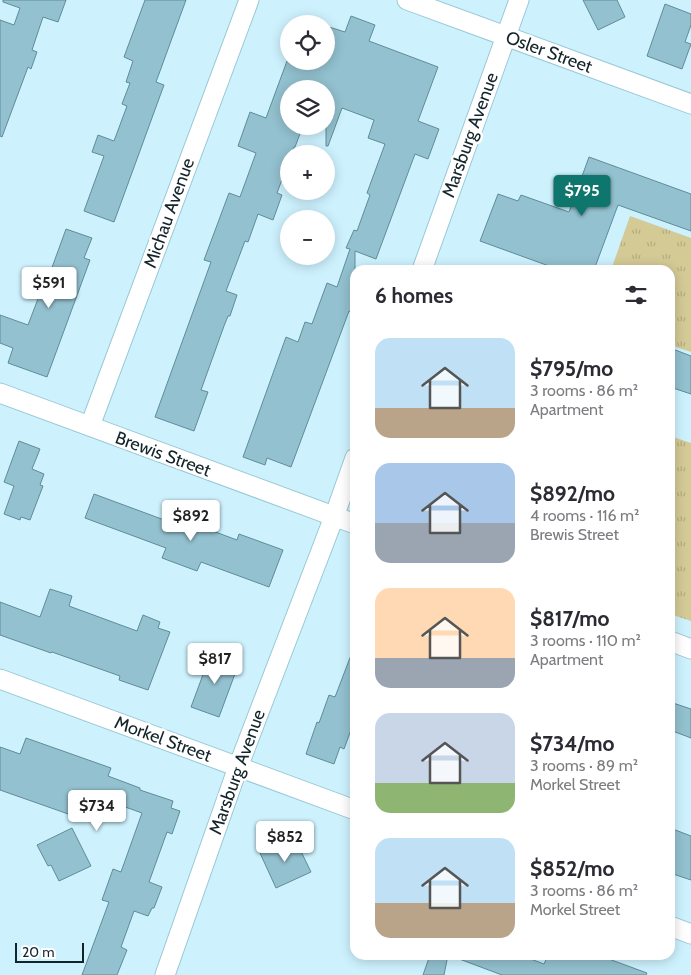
<!DOCTYPE html>
<html lang="en">
<head>
<meta charset="utf-8">
<style>
	:root { --surface:#fff; --page:#f2f2f3; --text:#2b2b33; --muted:#7c7c81; --accent:#0f766e }
	body { margin:0; font-family:Cabin,sans-serif; background:var(--page); color:var(--text); height:100vh; display:flex; flex-direction:column; font-size:19px; white-space:nowrap }
	* { box-sizing:border-box; margin:0 }
	p { font-size:16px; color:var(--muted) }
	.icon { flex:none; width:28px; height:28px; fill:none; stroke:currentColor; stroke-width:2; stroke-linecap:round; stroke-linejoin:round }
	.map { position:relative; flex:1; overflow:hidden }
	.sheet { position:absolute; left:350px; top:265px; width:325px; height:695px; display:flex; flex-direction:column; background:var(--surface); border-radius:15px; box-shadow:0 2px 12px #0003 }
	.sheet>* { flex:none }
	.buttons { position:absolute; left:280px; top:15px; display:grid; gap:10px }
	.buttons a { display:grid; place-items:center; width:55px; height:55px; border-radius:50%; background:var(--surface); box-shadow:0 2px 12px #0003; font-size:25px }
	.scale { position:absolute; left:15px; bottom:12px; width:69px; box-sizing:border-box; padding-left:5px; border:2px solid #13252b; border-top:0; font-size:14px; line-height:18px; white-space:nowrap; color:#13252b; -webkit-text-stroke:4px #fff; paint-order:stroke }
	.price { position:absolute; translate:-50% -42px; padding:0 11px; border-radius:5px; background:#fff; color:#222; font-size:16px; line-height:32px; filter:drop-shadow(0 1px 2px #0008) }
	.price::after { content:''; position:absolute; left:50%; top:30px; width:15px; height:11px; margin-left:-8px; background:inherit; clip-path:polygon(0 0,100% 0,50% 100%) }
	.price.active { background:var(--accent); color:#fff }
	ul { padding:0; list-style:none }
	li { display:flex; align-items:center; gap:15px; height:125px; padding:0 25px }
	li span { display:grid; place-items:center; flex:none; width:140px; height:100px; border-radius:15px; color:#555 }
	li>.icon { margin-inline-start:auto }
	span .icon { width:60px; height:60px; fill:#fffc; stroke-width:1 }
	li b { font-size:21px }
	h2 { display:flex; justify-content:space-between; align-items:center; height:60px; padding:0 25px; font-size:21px }
	.map>svg:first-child { display:block }
	.grass { fill:url(#grass-tufts) }
	.building { fill:#93c1cf; stroke:#5f8c99 }
	.lines { fill:none; stroke-linecap:round; stroke-linejoin:round }
	.street-casing { stroke:#99c8d6; stroke-width:21 }
	.street { stroke:#fff; stroke-width:19 }
	.labels { text-anchor:middle; stroke-width:5; stroke-linejoin:round; paint-order:stroke }
	.street-label { font-size:18px; fill:#13252b; stroke:#fff }
</style>
</head>
<body>
<div class="map">
<svg width="691" height="975" viewBox="0 0 691 975">
	<defs>
		<pattern id="grass-tufts" width="24" height="20" patternUnits="userSpaceOnUse" patternTransform="scale(1.25)"><rect width="24" height="20" fill="#d4ca96"/><path d="M3 7l-1-3M5 7V3M7 7l1-3M15 17l-1-3M17 17v-4M19 17l1-3" fill="none" stroke="#b5ad81"/></pattern>
	</defs>
	<rect width="100%" height="100%" fill="#cdf2fe"/>
	<g class="grass">
		<path d="M630,216L691,238V352L670,345V270H611Z"/>
		<path d="M670,436L691,443V621L670,614Z"/>
	</g>
	<g class="building">
		<path d="M3,0H66L58,22L43,17L32,50L37,52L31,69L28,67L2,137L0,136V20L14,25L20,8L3,2Z"/>
		<path d="M145,0H186L156,82L164,85L114,222L84,211L104,156L92,152L98,135L114,141L127,106L122,104L130,83L126,82L133,61L124,57Z"/>
		<path d="M583,0H617L625,17L598,30Z"/>
		<path d="M665,4L691,14V25L685,42L691,44L682,69L647,56Z"/>
		<path d="M351,16L375,25L369,41L438,67L418,121L439,129L428,159L415,154L376,259L355,251V314L349,311L291,467L267,458L265,465L243,457L286,337L298,342L305,322L312,324L327,283L337,287L350,249L346,248L354,230L357,231L370,195L367,193L385,144L368,138L374,120L342,108L328,146H326V89H289V126H303L295,147H294L291,154H289V161L277,193L282,195L273,220L258,214L248,242L245,241L226,291L237,295L230,316H228L224,326L201,390L208,392L194,431L155,417L211,262L204,260L229,193L240,197L256,153L238,146L250,112L266,118L287,61H326V26L345,32Z"/>
		<path d="M589,157L691,194V231L618,205L594,270H560L480,241L498,194L518,201L521,195L569,212Z"/>
		<path d="M66,229L92,238L84,258L90,260L47,377L8,363L13,348L0,343V315L28,325L44,283L46,284Z"/>
		<path d="M670,348L691,356V394L670,387Z"/>
		<path d="M19,441L40,449L32,469L44,474L40,485L43,486L30,520L21,517L20,520L4,514L14,486L4,482Z"/>
		<path d="M94,494L167,521L168,516L193,525L194,524L237,540L239,534L283,550L269,587L201,562L197,571L162,558L166,548L85,518Z"/>
		<path d="M50,589L72,596L69,606L137,631L143,615L160,622L158,628L170,632L148,690L119,680L120,676L52,652L51,653L0,635V602L40,617Z"/>
		<path d="M353,650L355,651V719L344,749L340,747L334,764L306,754L317,722L319,723L329,695L335,697Z"/>
		<path d="M211,653L239,663L219,717L191,707Z"/>
		<path d="M670,702L691,709V738L670,730Z"/>
		<path d="M26,738L111,768L108,776L140,788V790L173,801L171,808L180,811L172,834L167,832L149,882L162,887L154,908H152L148,916L134,911L121,947L127,950L117,975H82L109,902L102,900L113,869L121,872L142,813L100,798L91,822L0,790V747L20,754Z"/>
		<path d="M72,828L91,866L59,881L51,865L48,866L37,845Z"/>
		<path d="M670,828L691,836V880L670,873Z"/>
		<path d="M294,837L311,872L276,888L260,853Z"/>
		<path d="M430,955H448L444,975H423Z"/>
		<path d="M454,955H520L544,964L548,955H598L647,973L646,975H502L454,957Z"/>
	</g>
	<g class="lines">
		<g class="street-casing">
			<g id="street">
				<path d="M407,0L691,104"/>
				<path d="M422,270L519,0"/>
				<path d="M0,393L355,524"/>
				<path d="M90,426L249,0"/>
				<path d="M670,641L691,649"/>
				<path d="M0,679L355,810"/>
				<path d="M670,926L691,934"/>
				<path d="M165,975L238,767L334,517L355,458"/>
			</g>
		</g>
		<use href="#street" class="street"/>
	</g>
	<g class="labels">
		<g class="street-label">
			<text transform="translate(549 52) rotate(20)" y="6">Osler Street</text>
			<text transform="translate(470 135) rotate(-70)" y="6">Marsburg Avenue</text>
			<text transform="translate(169 213) rotate(-70)" y="6">Michau Avenue</text>
			<text transform="translate(163 454) rotate(20)" y="6">Brewis Street</text>
			<text transform="translate(163 739) rotate(20)" y="6">Morkel Street</text>
			<text transform="translate(237 772) rotate(-70)" y="6">Marsburg Avenue</text>
		</g>
	</g>
</svg>
<div class="buttons">
<a><svg class="icon" aria-label="locate" viewBox="0 0 24 24"><circle cx="12" cy="12" r="6"/><path d="M12 2v4M12 18v4M2 12h4M18 12h4"/></svg></a>
<a><svg class="icon" aria-label="layers" viewBox="0 0 24 24"><path d="M12 4l9 5-9 5-9-5zM3 14l9 5 9-5"/></svg></a>
<a>+</a>
<a>−</a>
</div>
<div class="scale">20 m</div>
<b class="price active" style="left:582px;top:217px">$795</b>
<b class="price" style="left:49px;top:309px">$591</b>
<b class="price" style="left:191px;top:542px">$892</b>
<b class="price" style="left:215px;top:685px">$817</b>
<b class="price" style="left:97px;top:832px">$734</b>
<b class="price" style="left:285px;top:863px">$852</b>
<section class="sheet">
<h2>6 homes<svg class="icon" aria-label="filters" viewBox="0 0 24 24"><path d="M4 7h16M4 17h16"/><circle cx="9" cy="7" r="2"/><circle cx="15" cy="17" r="2"/></svg></h2>
<ul>
<li><span style="background:linear-gradient(#bfe0f5 70%,#b9a48a 0)"><svg class="icon" aria-label="home" viewBox="0 0 24 24"><path d="M3 11l9-7 9 7M6 9v11h12V9"/></svg></span><div><b>$795/mo</b><p>3 rooms · 86 m²</p><p>Apartment</p></div></li>
<li><span style="background:linear-gradient(#a9c7e8 60%,#9aa5b1 0)"><svg class="icon" aria-label="home" viewBox="0 0 24 24"><path d="M3 11l9-7 9 7M6 9v11h12V9"/></svg></span><div><b>$892/mo</b><p>4 rooms · 116 m²</p><p>Brewis Street</p></div></li>
<li><span style="background:linear-gradient(#ffd9b3 70%,#9aa5b1 0)"><svg class="icon" aria-label="home" viewBox="0 0 24 24"><path d="M3 11l9-7 9 7M6 9v11h12V9"/></svg></span><div><b>$817/mo</b><p>3 rooms · 110 m²</p><p>Apartment</p></div></li>
<li><span style="background:linear-gradient(#c9d6e8 70%,#8fb573 0)"><svg class="icon" aria-label="home" viewBox="0 0 24 24"><path d="M3 11l9-7 9 7M6 9v11h12V9"/></svg></span><div><b>$734/mo</b><p>3 rooms · 89 m²</p><p>Morkel Street</p></div></li>
<li><span style="background:linear-gradient(#bfe0f5 65%,#b9a48a 0)"><svg class="icon" aria-label="home" viewBox="0 0 24 24"><path d="M3 11l9-7 9 7M6 9v11h12V9"/></svg></span><div><b>$852/mo</b><p>3 rooms · 86 m²</p><p>Morkel Street</p></div></li>
</ul>
</section>
</div>
</body>
</html>
